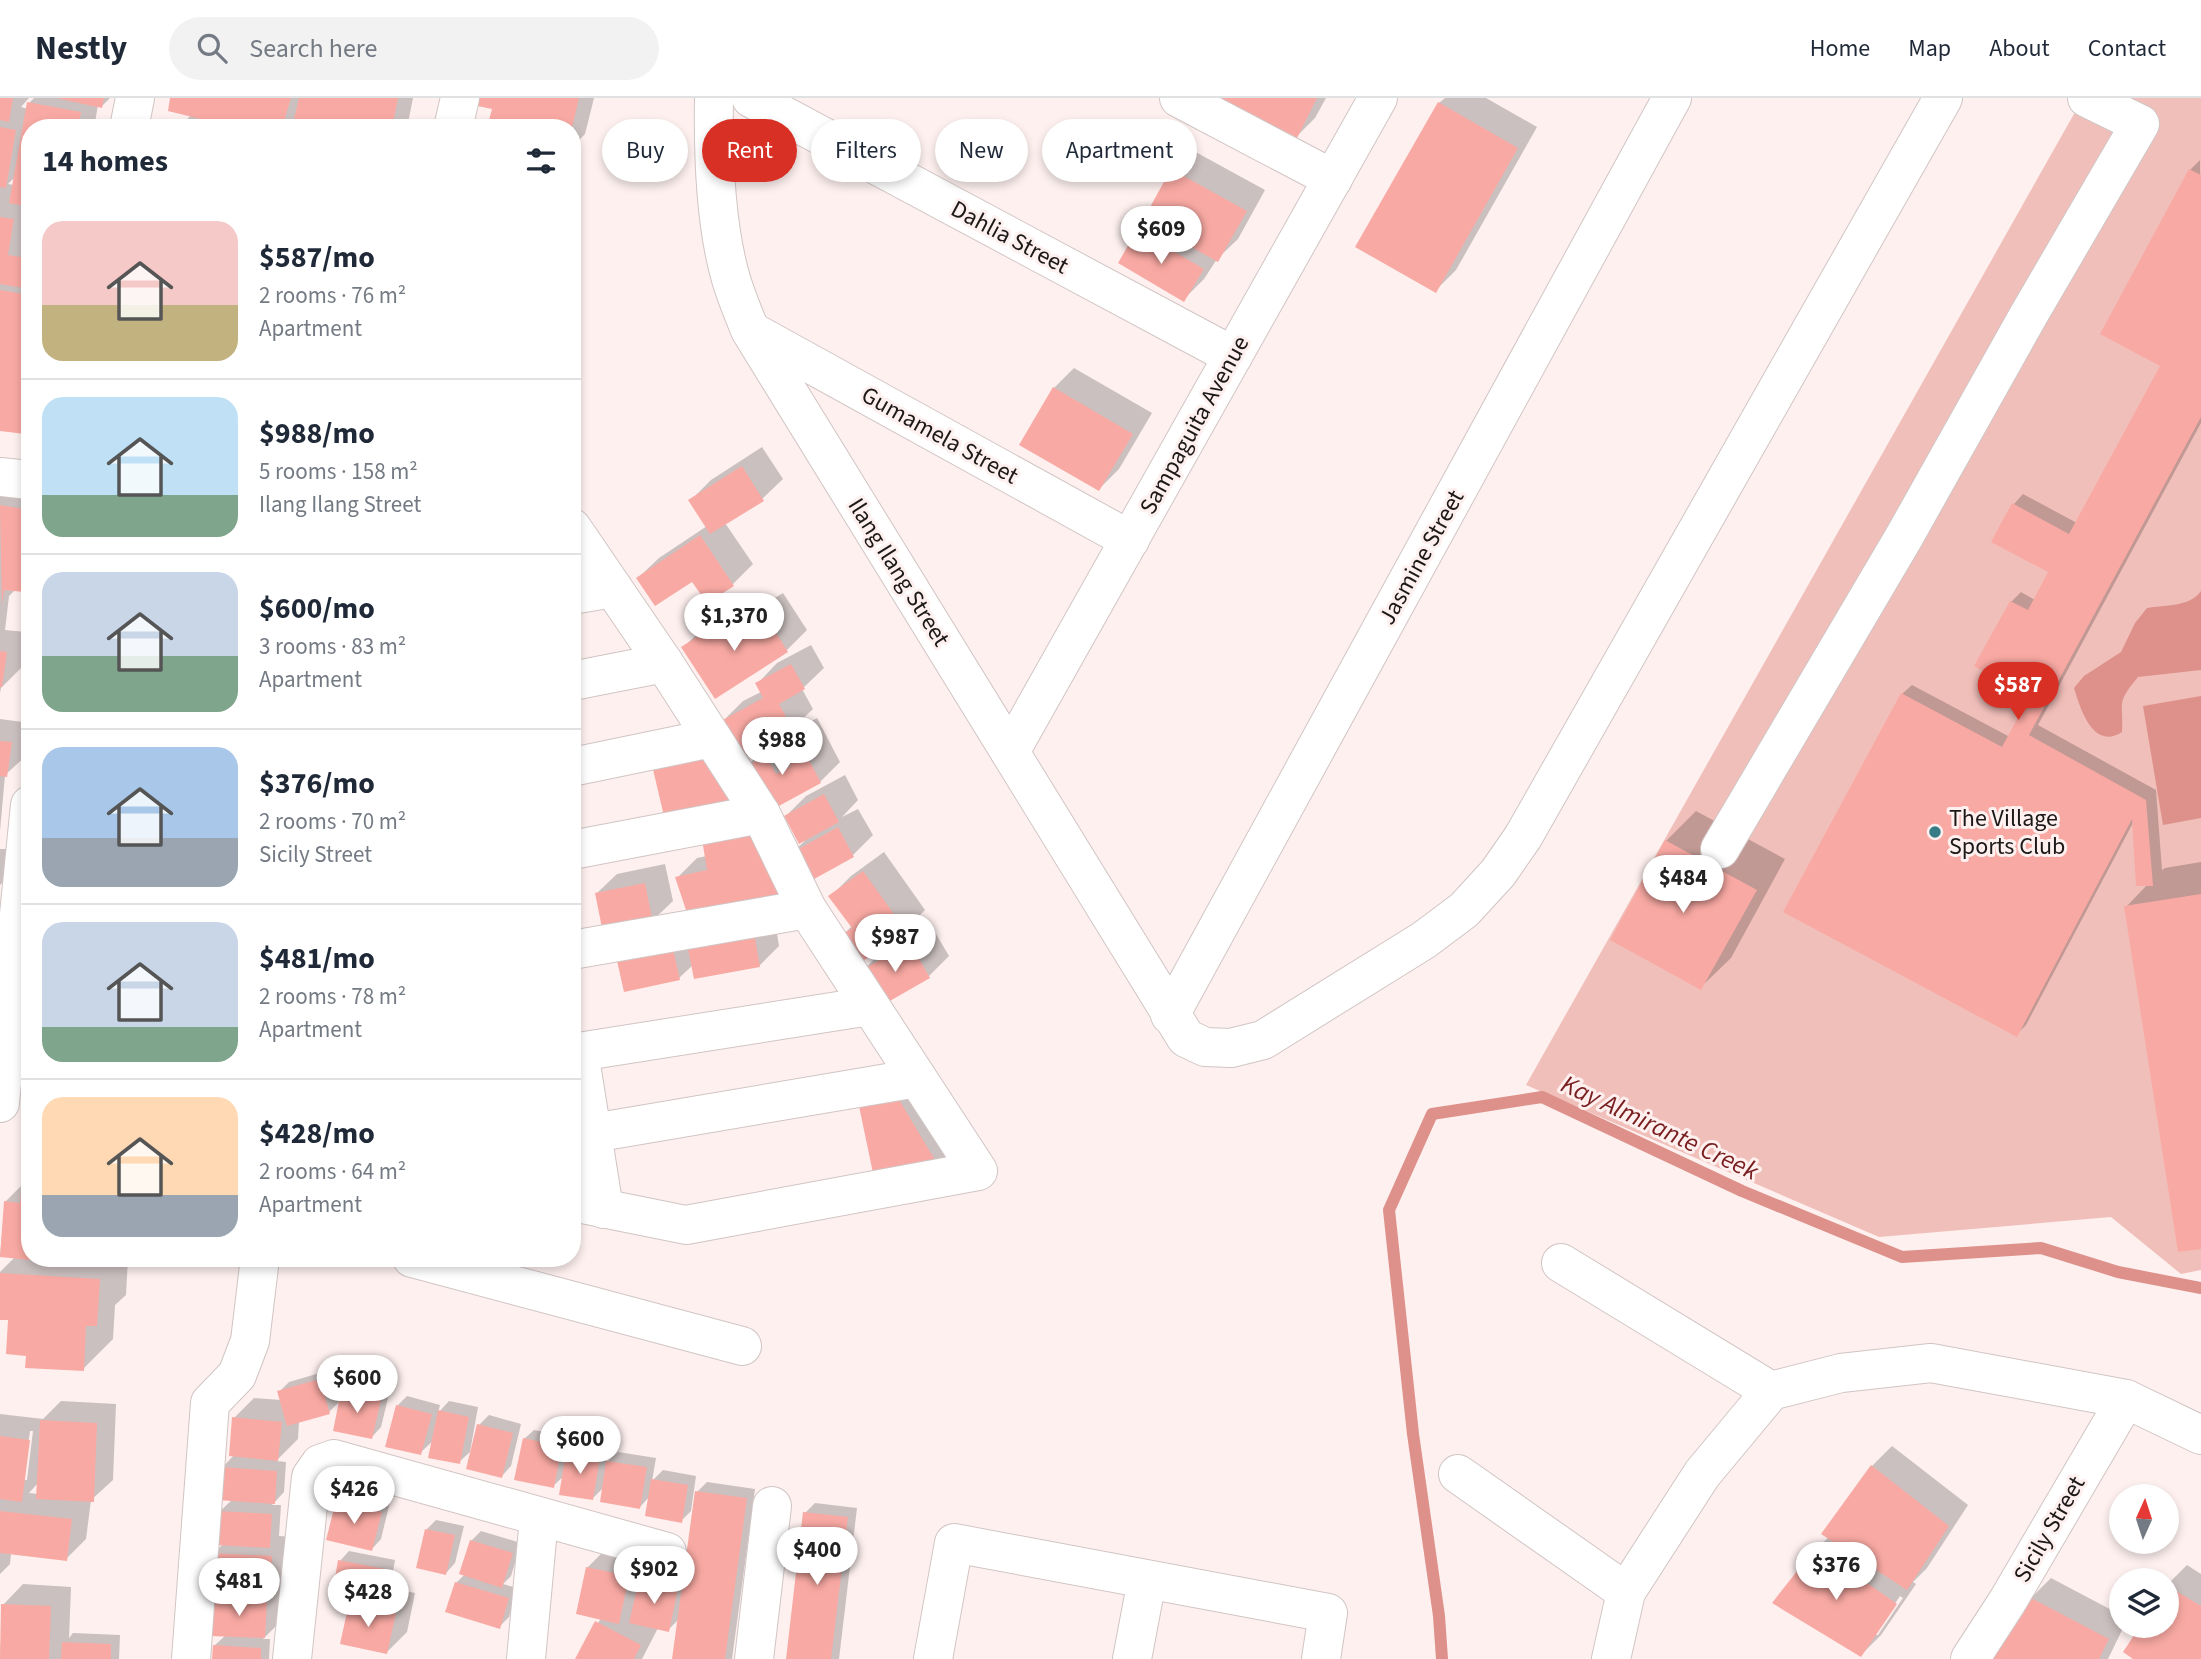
<!DOCTYPE html>
<html lang="en">
<head>
<meta charset="utf-8">
<style>
	:root { --surface:#fff; --page:#f2f2f3; --text:#1f2937; --muted:#747a83; --line:#e0e1e3; --accent:#d93025 }
	body { margin:0; font-family:"Source Sans 3",sans-serif; background:var(--page); color:var(--text); height:100vh; display:flex; flex-direction:column; font-size:26px; white-space:nowrap }
	* { box-sizing:border-box; margin:0 }
	p { font-size:23px; color:var(--muted) }
	.icon { flex:none; width:38px; height:38px; fill:none; stroke:currentColor; stroke-width:2; stroke-linecap:round; stroke-linejoin:round }
	.map { position:relative; flex:1; overflow:hidden }
	.panel { position:absolute; left:21px; top:21px; width:560px; height:1148px; display:flex; flex-direction:column; background:var(--surface); border-radius:28px; box-shadow:0 4px 10px #0003 }
	.panel>* { flex:none }
	.hud { position:absolute; left:602px; top:21px; width:665px; height:63px; display:flex; gap:14px }
	.needle { width:46px; rotate:3deg }
	.fabs { position:absolute; left:2109px; top:1386px; display:grid; gap:14px }
	.fabs a { display:grid; place-items:center; width:70px; height:70px; border-radius:50%; background:var(--surface); box-shadow:0 4px 10px #0003; font-size:35px }
	.price { position:absolute; translate:-50% -60px; padding:0 16px; border-radius:24px; background:#fff; color:#222; font-size:23px; line-height:46px; filter:drop-shadow(0 2px 4px #0008) }
	.price::after { content:''; position:absolute; left:50%; top:42px; width:21px; height:16px; margin-left:-10px; background:inherit; clip-path:polygon(0 0,100% 0,50% 100%) }
	.price.selected { background:var(--accent); color:#fff }
	ul { padding:0; list-style:none }
	li { display:flex; align-items:center; gap:21px; height:175px; padding:0 21px }
	li+li { border-top:2px solid var(--line) }
	li span { display:grid; place-items:center; flex:none; width:196px; height:140px; border-radius:21px; color:#555 }
	li>.icon { margin-inline-start:auto }
	span .icon { width:84px; height:84px; fill:#fffc; stroke-width:1 }
	li b { font-size:30px }
	h2 { display:flex; justify-content:space-between; align-items:center; height:84px; padding:0 21px; font-size:30px }
	.chip { padding:0 24px; border-radius:32px; background:var(--surface); box-shadow:0 4px 10px #0003; font-size:24px; line-height:63px }
	.chip.selected { background:var(--accent); color:#fff }
	header { display:flex; align-items:center; gap:42px; box-sizing:border-box; height:98px; padding:0 35px; background:var(--surface); border-bottom:2px solid var(--line) }
	header strong { font-size:33px }
	nav { display:flex; gap:38px; margin-inline-start:auto; font-size:24px }
	.search { width:490px; height:63px; background:var(--page); display:flex; align-items:center; gap:18px; box-sizing:border-box; padding:0 24px; border-radius:38px; color:var(--muted); font-size:26px }
	.map>svg:first-child { display:block }
	.green { fill:#f1bfba }
	.water { fill:#de918a }
	.shadow { fill:#0003; fill-rule:evenodd }
	.lines { fill:none; stroke-linecap:round; stroke-linejoin:round }
	.stream { stroke:#de918a; stroke-width:12 }
	.building { fill:#f9a9a3 }
	.minor-casing { stroke:#d1c5c4; stroke-width:40 }
	.minor { stroke:#fff; stroke-width:38 }
	.poi-dot { fill:#357c87; stroke:#fdf0ef; stroke-width:2.5 }
	.labels { text-anchor:middle; stroke-width:6; stroke-linejoin:round; paint-order:stroke }
	.street-label { font-size:24px; fill:#1c1818; stroke:#fdf0ef }
	.poi-label { font-size:24px; fill:#1c1818; stroke:#fdf0ef; text-anchor:start }
	.water-label { font-size:26px; font-style:italic; fill:#791e1f; stroke:#fdf0ef }
</style>
</head>
<body>
<header>
<strong>Nestly</strong>
<div class="search"><svg class="icon" aria-label="search" viewBox="0 0 24 24"><circle cx="10" cy="10" r="6"/><path d="M15 15l6 6"/></svg>Search here</div>
<nav><a>Home</a><a>Map</a><a>About</a><a>Contact</a></nav>
</header>
<div class="map">
<svg width="2201" height="1561" viewBox="0 0 2201 1561">
	<rect width="100%" height="100%" fill="#fdf0ef"/>
	<path class="green" d="M2083,0H2201V1172L2181,1176L2111,1119L1879,1139L1526,987Z"/>
	<g class="water">
		<path d="M2201,493V572L2138,579C2115,607 2124,602 2122,634C2093,653 2080,610 2074,590L2084,578L2121,554L2135,525L2147,510C2165,507 2190,509 2201,493Z"/>
		<path d="M2201,598V720L2163,727L2143,608Z"/>
	</g>
	<g class="shadow">
		<path d="M0,0H29L21,9L28,11L29,5L34,0H110L102,8L98,7L94,30H30V329L24,334L0,331ZM16,78L14,87L8,86Z"/>
		<path d="M172,0H413L407,30H294L296,21L287,30H183L184,25L191,17Z"/>
		<path d="M477,0H594L585,36L572,49V30H489L494,9Z"/>
		<path d="M1217,0H1326L1315,20L1295,40Z"/>
		<path d="M1445,0H1486L1537,29L1456,172L1436,192L1439,5Z"/>
		<path d="M1192,52L1265,92L1238,141L1217,161L1204,181L1184,201L1120,164L1138,133L1148,123L1172,73Z"/>
		<path d="M2200,62L2201,325L2038,627L2156,692L2162,772L2165,770L2201,764V1149L2126,809L2148,786L2134,723L2026,927L2016,937L1902,596L1912,587L2010,639L2032,598L2011,504L2021,494L2035,502L2050,474L2014,406L2023,396L2077,425L2162,267L2102,235L2190,72Z"/>
		<path d="M1074,270L1152,315L1119,371L1099,391L1054,290Z"/>
		<path d="M762,349L783,381L762,401L725,425L753,466L733,486L707,502L693,482L638,480L659,460L707,428L691,402L711,382Z"/>
		<path d="M0,374L30,378V486L23,492L16,491L9,498L5,532L26,534L21,570L1,590L0,595Z"/>
		<path d="M572,397L584,418L572,429Z"/>
		<path d="M783,495L807,532L787,552L715,599L683,550L703,530L738,507L745,518Z"/>
		<path d="M811,547L824,570L802,591L813,611L792,631L744,658L749,666L765,650L787,639L788,642L803,628L817,620L840,664L820,684L775,707L794,753L808,740L786,718L806,698L845,677L858,702L842,719L858,711L873,737L853,757L677,780L697,760L707,758L723,623L743,603L761,594L757,586L777,565Z"/>
		<path d="M0,621L30,625L27,657L5,677L0,733Z"/>
		<path d="M1696,713L1785,761L1731,860L1701,889L1612,842L1666,743Z"/>
		<path d="M0,751H8L7,780L0,787Z"/>
		<path d="M884,754L925,812L905,832L838,842L852,828L831,798L851,778Z"/>
		<path d="M665,766L673,803L652,823L596,796L617,776Z"/>
		<path d="M773,810L779,848L759,868L693,867L679,880L617,855Z"/>
		<path d="M930,826L949,858L929,878L881,905L862,873L883,853Z"/>
		<path d="M919,981L957,1046L937,1066L861,1009Z"/>
		<path d="M30,1074V1160H128L126,1197L115,1207L113,1241L83,1271L28,1256L10,1221L0,1220V1174L15,1159L0,1158L5,1104L23,1086V1081Z"/>
		<path d="M330,1272L339,1304L329,1314L299,1323L298,1341L276,1363L286,1364L284,1394L272,1407H281L279,1438L292,1439L290,1471L278,1483H287L285,1519L263,1541H270L269,1561H214V1548L226,1537L215,1502L228,1489L213,1456L224,1445L219,1414L232,1402L222,1370L234,1357V1320L254,1300L281,1302L279,1294L289,1284Z"/>
		<path d="M353,1284L390,1292L381,1329L372,1339L343,1294Z"/>
		<path d="M407,1298L440,1307L438,1315L449,1303L478,1309L470,1354L459,1364L434,1342L420,1355L397,1308Z"/>
		<path d="M61,1303L116,1306L113,1382L91,1402L86,1441L66,1461L11,1455L10,1466L0,1476V1316L43,1321ZM30,1333H33L27,1382H23ZM38,1385V1396L29,1395Z"/>
		<path d="M489,1317L521,1326L511,1368L502,1378L479,1327Z"/>
		<path d="M534,1332L571,1339L568,1354L577,1345L608,1350L606,1365L618,1354L656,1360L652,1383L663,1372L696,1378L691,1413L681,1423L650,1398L640,1409L604,1389L593,1400L564,1378L553,1388L524,1341Z"/>
		<path d="M1892,1348L1968,1407L1927,1470L1913,1484L1916,1486L1881,1537L1861,1557L1817,1450L1829,1439L1824,1435L1872,1368ZM1900,1498L1903,1500L1878,1537H1874Z"/>
		<path d="M707,1384L755,1391L732,1561H674L679,1521L668,1532L658,1530L642,1561H577L601,1520L587,1470L607,1450L648,1458L643,1480L650,1473L685,1481L695,1396Z"/>
		<path d="M347,1394L390,1404L381,1441L372,1451L337,1404Z"/>
		<path d="M815,1405L857,1410L839,1561H788L805,1415Z"/>
		<path d="M436,1422L464,1428L455,1465L446,1475L427,1431Z"/>
		<path d="M481,1433L521,1445L511,1478L503,1486L517,1490L509,1519L499,1529L456,1485L465,1476L471,1443Z"/>
		<path d="M349,1453L395,1462L390,1490L415,1495L407,1534L387,1554L350,1505L355,1501L340,1463Z"/>
		<path d="M2187,1467L2201,1476V1561H2137L2125,1554L2142,1528H2166V1488Z"/>
		<path d="M2051,1480L2121,1517V1528H2124L2108,1561H1991L2031,1500Z"/>
		<path d="M23,1486L71,1489L69,1540L73,1535L120,1537L119,1561H0L3,1507Z"/>
	</g>
	<g class="lines">
		<path class="stream" d="M1442,1561L1439,1518L1413,1336L1389,1112L1432,1016L1542,999L1742,1093L1902,1159L2041,1150L2118,1174L2201,1190"/>
	</g>
	<g class="building">
		<path d="M0,0H13L9,24L0,22Z"/>
		<path d="M56,0H104L102,10Z"/>
		<path d="M170,0H291L282,30H237L168,13Z"/>
		<path d="M299,0H398L392,30H292Z"/>
		<path d="M475,0H579L572,30H487L492,11L473,7Z"/>
		<path d="M1214,0H1317L1296,42Z"/>
		<path d="M27,4L81,14L78,30H30V109L9,105Z"/>
		<path d="M1438,4L1518,50L1436,195L1355,149Z"/>
		<path d="M0,29L16,32L6,90L0,89Z"/>
		<path d="M1171,71L1247,113L1218,164L1143,122Z"/>
		<path d="M2189,71L2201,77V319L2029,637L2146,702L2153,788H2136L2132,721L2017,939L1783,814L1901,595L2002,649L2029,599L1974,568L2010,503L2028,512L2048,474L1991,444L2012,405L2069,436L2160,268L2100,236Z"/>
		<path d="M0,119L14,121L8,157L28,160L24,190L0,186Z"/>
		<path d="M1137,132L1204,171L1184,204L1118,165Z"/>
		<path d="M0,192L30,197V301L25,336L0,333Z"/>
		<path d="M1053,289L1133,336L1099,393L1019,347Z"/>
		<path d="M742,368L764,403L710,436L688,402Z"/>
		<path d="M0,407L30,412V454L24,494L4,492L2,507Z"/>
		<path d="M700,437L734,488L707,505L692,484L655,508L636,480Z"/>
		<path d="M762,513L788,554L715,601L681,549L717,526L725,537Z"/>
		<path d="M0,553L7,554L2,589H0Z"/>
		<path d="M791,566L805,591L779,606L794,633L741,661L721,623L763,600L755,585Z"/>
		<path d="M797,639L821,685L766,715L743,670L766,658L776,676L791,668L781,648Z"/>
		<path d="M0,643L12,644L7,679L0,678Z"/>
		<path d="M707,650L746,713L667,731L651,663Z"/>
		<path d="M824,696L839,724L799,746L784,718Z"/>
		<path d="M755,726L786,800L688,818L675,779L707,772L701,735Z"/>
		<path d="M838,729L854,759L805,786L788,757Z"/>
		<path d="M1665,742L1757,792L1701,892L1610,842Z"/>
		<path d="M863,773L906,833L856,868L836,841L852,830L828,798Z"/>
		<path d="M645,785L653,825L603,835L595,795Z"/>
		<path d="M2201,796V1151L2178,1154L2124,808Z"/>
		<path d="M753,829L760,869L694,881L686,841Z"/>
		<path d="M671,842L680,882L624,894L615,854Z"/>
		<path d="M910,845L930,880L881,908L860,873Z"/>
		<path d="M26,937L30,938V985L23,984Z"/>
		<path d="M898,1000L938,1067L874,1080L859,1008Z"/>
		<path d="M22,1044L30,1045V1068L21,1067Z"/>
		<path d="M22,1080H30V1160H80V1167L0,1159L4,1103L20,1105Z"/>
		<path d="M0,1175L100,1181L97,1228H86L84,1273L25,1270L26,1258L6,1256L8,1222H0Z"/>
		<path d="M320,1281L330,1316L287,1328L277,1293Z"/>
		<path d="M341,1293L381,1302L372,1341L333,1333Z"/>
		<path d="M396,1307L432,1316L421,1357L385,1349Z"/>
		<path d="M438,1312L469,1319L460,1366L428,1360Z"/>
		<path d="M232,1319L282,1324L278,1363L229,1358Z"/>
		<path d="M40,1322L97,1325L94,1404L36,1401Z"/>
		<path d="M477,1326L513,1335L502,1380L466,1371Z"/>
		<path d="M0,1338L30,1342L22,1404L0,1401Z"/>
		<path d="M523,1340L562,1348L554,1390L514,1382Z"/>
		<path d="M566,1354L600,1359L593,1402L559,1397Z"/>
		<path d="M606,1363L647,1369L640,1411L600,1404Z"/>
		<path d="M1871,1367L1949,1428L1907,1492L1821,1436Z"/>
		<path d="M220,1369L277,1373L275,1406L218,1402Z"/>
		<path d="M651,1381L688,1387L682,1425L645,1418Z"/>
		<path d="M695,1393L747,1400L725,1561H672Z"/>
		<path d="M336,1403L382,1414L372,1453L326,1442Z"/>
		<path d="M0,1413L72,1421L67,1463L0,1455Z"/>
		<path d="M218,1413L272,1416L270,1450L216,1447Z"/>
		<path d="M803,1414L848,1419L831,1561H786Z"/>
		<path d="M425,1431L455,1437L446,1477L416,1470Z"/>
		<path d="M470,1442L513,1455L502,1490L459,1476Z"/>
		<path d="M1816,1449L1897,1506L1861,1559L1772,1505Z"/>
		<path d="M212,1455L272,1458L271,1493L210,1490Z"/>
		<path d="M338,1462L386,1471L380,1507L332,1498Z"/>
		<path d="M586,1469L629,1478L619,1526L576,1516Z"/>
		<path d="M639,1482L678,1490L669,1534L629,1525Z"/>
		<path d="M455,1484L509,1500L500,1531L445,1514Z"/>
		<path d="M2166,1487L2201,1508V1561H2133L2123,1554L2140,1528H2166Z"/>
		<path d="M2029,1499L2109,1541L2099,1561H1989Z"/>
		<path d="M213,1501L267,1503L265,1540L211,1538Z"/>
		<path d="M349,1505L396,1515L387,1556L340,1546Z"/>
		<path d="M1,1506L51,1508L49,1561H0Z"/>
		<path d="M595,1523L641,1547L634,1561H575Z"/>
		<path d="M62,1544L111,1546V1561H61Z"/>
		<path d="M213,1547L261,1550V1561H212Z"/>
	</g>
	<g class="lines">
		<g class="minor-casing">
			<g id="minor">
				<path d="M714,0C713,57 715,126 731,181C736,198 743,215 750,232L1186,940L1205,949L1231,950L1263,942L1424,842L1464,812L1498,775L1523,739L1943,0"/>
				<path d="M751,0L1233,258"/>
				<path d="M1179,0L1333,81"/>
				<path d="M129,30L135,0"/>
				<path d="M453,30L460,0"/>
				<path d="M751,233L1130,442"/>
				<path d="M0,379L30,382"/>
				<path d="M572,430L664,565L761,716L807,811L978,1073L686,1127L572,1104"/>
				<path d="M572,497L613,490"/>
				<path d="M572,583L664,565"/>
				<path d="M1010,654L1378,0"/>
				<path d="M572,669L712,640"/>
				<path d="M1720,751L1904,439L2028,218L2140,26L2087,0"/>
				<path d="M572,752L761,716"/>
				<path d="M572,852L807,811"/>
				<path d="M1170,917L1672,0"/>
				<path d="M579,954L604,1111"/>
				<path d="M572,955L870,908"/>
				<path d="M0,1005L30,707"/>
				<path d="M593,1035L917,980"/>
				<path d="M412,1160L742,1248"/>
				<path d="M1561,1165L1771,1293"/>
				<path d="M1458,1376L1626,1494"/>
				<path d="M191,1561L210,1305L237,1277L250,1243L260,1160"/>
				<path d="M292,1561L311,1379L320,1366L334,1361L667,1454"/>
				<path d="M526,1561L539,1420"/>
				<path d="M754,1561L772,1408"/>
				<path d="M933,1561L954,1445L1328,1515L1321,1561"/>
				<path d="M1132,1561L1147,1482"/>
				<path d="M1611,1561L1626,1494L1702,1376L1771,1293L1841,1275L1931,1265L2126,1301L2201,1337"/>
				<path d="M1970,1561L2007,1504L2126,1301"/>
			</g>
		</g>
		<use href="#minor" class="minor"/>
	</g>
	<circle class="poi-dot" cx="1935" cy="734" r="7"/>
	<g class="labels">
		<g class="street-label">
			<text transform="translate(1010 139) rotate(28)" y="8">Dahlia Street</text>
			<text transform="translate(1194 327) rotate(-61)" y="8">Sampaguita Avenue</text>
			<text transform="translate(940 337) rotate(29)" y="8">Gumamela Street</text>
			<text transform="translate(1421 459) rotate(-61)" y="8">Jasmine Street</text>
			<text transform="translate(899 474) rotate(58)" y="8">Ilang Ilang Street</text>
			<text transform="translate(2049 1431) rotate(-60)" y="8">Sicily Street</text>
		</g>
		<g class="poi-label">
			<text x="1949" y="728">The Village<tspan x="1949" dy="28">Sports Club</tspan></text>
		</g>
		<g class="water-label">
			<text transform="translate(1660 1029) rotate(25)" y="9">Kay Almirante Creek</text>
		</g>
	</g>
</svg>
<div class="fabs">
<a><svg class="needle" viewBox="-14 -14 28 28"><path d="M0-13l5 13h-10z" fill="#e53935"/><path d="M0 13l5-13h-10z" fill="#747a83"/></svg></a>
<a><svg class="icon" aria-label="layers" viewBox="0 0 24 24"><path d="M12 4l9 5-9 5-9-5zM3 14l9 5 9-5"/></svg></a>
</div>
<b class="price" style="left:1161px;top:168px">$609</b>
<b class="price" style="left:734px;top:555px">$1,370</b>
<b class="price selected" style="left:2018px;top:624px">$587</b>
<b class="price" style="left:782px;top:679px">$988</b>
<b class="price" style="left:1683px;top:817px">$484</b>
<b class="price" style="left:895px;top:876px">$987</b>
<b class="price" style="left:357px;top:1317px">$600</b>
<b class="price" style="left:580px;top:1378px">$600</b>
<b class="price" style="left:354px;top:1428px">$426</b>
<b class="price" style="left:817px;top:1489px">$400</b>
<b class="price" style="left:1836px;top:1504px">$376</b>
<b class="price" style="left:654px;top:1508px">$902</b>
<b class="price" style="left:239px;top:1520px">$481</b>
<b class="price" style="left:368px;top:1531px">$428</b>
<div class="hud">
<a class="chip">Buy</a>
<a class="chip selected">Rent</a>
<a class="chip">Filters</a>
<a class="chip">New</a>
<a class="chip">Apartment</a>
</div>
<section class="panel">
<h2>14 homes<svg class="icon" aria-label="filters" viewBox="0 0 24 24"><path d="M4 7h16M4 17h16"/><circle cx="9" cy="7" r="2"/><circle cx="15" cy="17" r="2"/></svg></h2>
<ul>
<li><span style="background:linear-gradient(#f6c9c9 60%,#c2b280 0)"><svg class="icon" aria-label="home" viewBox="0 0 24 24"><path d="M3 11l9-7 9 7M6 9v11h12V9"/></svg></span><div><b>$587/mo</b><p>2 rooms · 76 m²</p><p>Apartment</p></div></li>
<li><span style="background:linear-gradient(#bfe0f5 70%,#7fa58c 0)"><svg class="icon" aria-label="home" viewBox="0 0 24 24"><path d="M3 11l9-7 9 7M6 9v11h12V9"/></svg></span><div><b>$988/mo</b><p>5 rooms · 158 m²</p><p>Ilang Ilang Street</p></div></li>
<li><span style="background:linear-gradient(#c9d6e8 60%,#7fa58c 0)"><svg class="icon" aria-label="home" viewBox="0 0 24 24"><path d="M3 11l9-7 9 7M6 9v11h12V9"/></svg></span><div><b>$600/mo</b><p>3 rooms · 83 m²</p><p>Apartment</p></div></li>
<li><span style="background:linear-gradient(#a9c7e8 65%,#9aa5b1 0)"><svg class="icon" aria-label="home" viewBox="0 0 24 24"><path d="M3 11l9-7 9 7M6 9v11h12V9"/></svg></span><div><b>$376/mo</b><p>2 rooms · 70 m²</p><p>Sicily Street</p></div></li>
<li><span style="background:linear-gradient(#c9d6e8 75%,#7fa58c 0)"><svg class="icon" aria-label="home" viewBox="0 0 24 24"><path d="M3 11l9-7 9 7M6 9v11h12V9"/></svg></span><div><b>$481/mo</b><p>2 rooms · 78 m²</p><p>Apartment</p></div></li>
<li><span style="background:linear-gradient(#ffd9b3 70%,#9aa5b1 0)"><svg class="icon" aria-label="home" viewBox="0 0 24 24"><path d="M3 11l9-7 9 7M6 9v11h12V9"/></svg></span><div><b>$428/mo</b><p>2 rooms · 64 m²</p><p>Apartment</p></div></li>
</ul>
</section>
</div>
</body>
</html>
